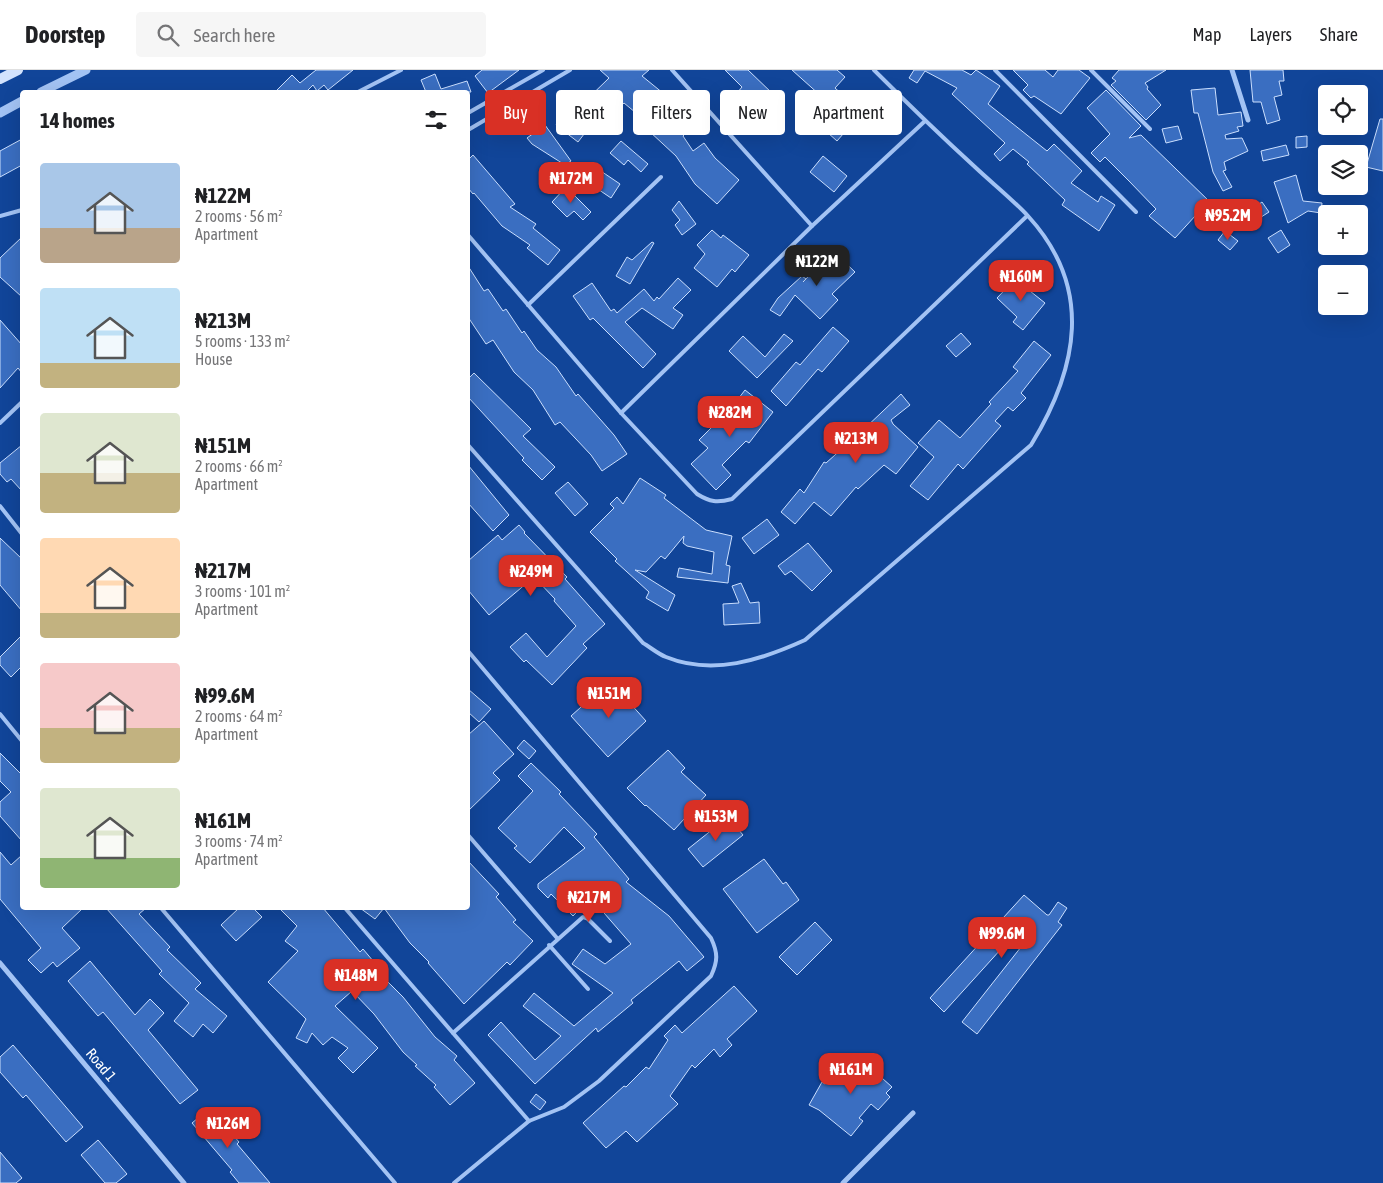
<!DOCTYPE html>
<html lang="en">
<head>
<meta charset="utf-8">
<style>
	:root { --surface:#fff; --page:#f6f6f6; --text:#202124; --muted:#757577; --line:#e0e0e0; --accent:#d93025 }
	body { margin:0; font-family:"Asap Condensed",sans-serif; background:var(--page); color:var(--text); height:100vh; display:flex; flex-direction:column; font-size:19px; white-space:nowrap }
	* { box-sizing:border-box; margin:0 }
	p { font-size:16px; color:var(--muted) }
	.icon { flex:none; width:28px; height:28px; fill:none; stroke:currentColor; stroke-width:2; stroke-linecap:round; stroke-linejoin:round }
	.map { position:relative; flex:1; overflow:hidden }
	.sheet { position:absolute; left:20px; top:20px; width:450px; height:820px; display:flex; flex-direction:column; background:var(--surface); border-radius:5px; box-shadow:0 5px 20px #0002 }
	.sheet>* { flex:none }
	.top-card { position:absolute; left:485px; top:20px; width:475px; height:45px; display:flex; gap:10px }
	.buttons { position:absolute; left:1318px; top:15px; display:grid; gap:10px }
	.buttons a { display:grid; place-items:center; width:50px; height:50px; border-radius:5px; background:var(--surface); box-shadow:0 5px 20px #0002; font-size:25px }
	.price { position:absolute; translate:-50% -42px; padding:0 11px; border-radius:10px; background:var(--accent); color:#fff; font-size:16px; line-height:32px; filter:drop-shadow(0 1px 2px #0008) }
	.price::after { content:''; position:absolute; left:50%; top:30px; width:15px; height:11px; margin-left:-8px; background:inherit; clip-path:polygon(0 0,100% 0,50% 100%) }
	.price.active { background:#222; color:#fff }
	ul { padding:0; list-style:none }
	li { display:flex; align-items:center; gap:15px; height:125px; padding:0 20px }
	li span { display:grid; place-items:center; flex:none; width:140px; height:100px; border-radius:5px; color:#555 }
	li>.icon { margin-inline-start:auto }
	span .icon { width:60px; height:60px; fill:#fffc; stroke-width:1 }
	li b { font-size:21px }
	h2 { display:flex; justify-content:space-between; align-items:center; height:60px; padding:0 20px; font-size:21px }
	.pill { padding:0 18px; border-radius:5px; background:var(--surface); box-shadow:0 5px 20px #0002; font-size:18px; line-height:45px }
	.pill.active { background:var(--accent); color:#fff }
	header { display:flex; align-items:center; gap:30px; box-sizing:border-box; height:70px; padding:0 25px; background:var(--surface); border-bottom:1px solid var(--line) }
	header strong { font-size:24px }
	nav { display:flex; gap:28px; margin-inline-start:auto; font-size:18px }
	.search { width:350px; height:45px; background:var(--page); display:flex; align-items:center; gap:12px; box-sizing:border-box; padding:0 18px; border-radius:5px; color:var(--muted); font-size:19px }
	.map>svg:first-child { display:block }
	.building { fill:#3a6ec1; stroke:#cbdffe }
	.lines { fill:none; stroke-linecap:round; stroke-linejoin:round }
	.service { stroke:#a3c3f4; stroke-width:4 }
	.minor { stroke:#a3c3f4; stroke-width:5 }
	.tertiary { stroke:#a3c3f4; stroke-width:9 }
	.secondary { stroke:#d3e3fd; stroke-width:10 }
	.labels { text-anchor:middle; stroke-width:5; stroke-linejoin:round; paint-order:stroke }
	.street-label { font-size:15px; fill:#fff; stroke:#114599 }
</style>
</head>
<body>
<header>
<strong>Doorstep</strong>
<div class="search"><svg class="icon" aria-label="search" viewBox="0 0 24 24"><circle cx="10" cy="10" r="6"/><path d="M15 15l6 6"/></svg>Search here</div>
<nav><a>Map</a><a>Layers</a><a>Share</a></nav>
</header>
<div class="map">
<svg width="1383" height="1113" viewBox="0 0 1383 1113">
	<rect width="100%" height="100%" fill="#114599"/>
	<g class="building">
		<path d="M316,0H353L328,20L324,15L317,21L313,15L307,21L309,22H275L292,5L300,13Z"/>
		<path d="M482,0H519L488,23L475,6Z"/>
		<path d="M600,0H649L642,6L669,28L658,41L672,54L680,46L692,57L683,66L693,81L704,73L715,88L739,110L717,134L695,114L676,86L649,61L653,57L624,33L600,56L594,51L578,72L556,55L567,40L572,44L609,8Z"/>
		<path d="M725,0H748L774,25L761,39L756,34L735,59L728,54L746,31L737,23L742,17Z"/>
		<path d="M792,0H837L845,7L835,18L852,33L861,24L876,37L855,61L850,56L837,71L818,54L831,39L829,37L831,35Z"/>
		<path d="M914,0H962L971,5L976,0L1000,16L988,34L1047,81L1054,74L1082,101L1071,113L1098,132L1101,126L1115,135L1099,161L1062,135L1065,130L1027,94L1029,92L1013,79L1000,91L994,84L1005,73L952,24L957,18L925,1L917,13L909,8Z"/>
		<path d="M1013,0H1045L1053,7L1058,0H1079L1090,8L1061,44L1034,26L1031,28L1023,20L1028,15Z"/>
		<path d="M1119,0H1166L1145,13L1148,17L1147,19L1161,35L1146,50L1111,15L1116,11L1112,8Z"/>
		<path d="M1250,0H1283L1284,11H1279L1282,25L1274,27L1280,50L1267,54L1261,32H1253Z"/>
		<path d="M435,4L441,19L467,11L471,22H426L421,10Z"/>
		<path d="M1215,18L1218,45L1241,42L1243,56L1237,57L1239,61L1225,65L1226,69L1242,68L1248,81L1224,92L1226,100L1223,101L1232,117L1223,121L1213,102L1198,43H1194L1191,20Z"/>
		<path d="M1106,20L1141,56L1129,68L1141,65L1211,133L1198,147L1196,145L1175,168L1149,146L1156,139L1129,111L1105,87L1100,92L1091,83L1110,64L1087,38Z"/>
		<path d="M1380,49H1383V101L1366,97Z"/>
		<path d="M545,55L571,91L565,95L532,74L527,68Z"/>
		<path d="M1178,56L1182,69L1166,73L1162,59Z"/>
		<path d="M1307,66V77L1296,78V67Z"/>
		<path d="M22,69V95L0,107V81Z"/>
		<path d="M621,71L648,94L641,102L628,90L624,95L610,83Z"/>
		<path d="M1286,75L1289,85L1263,91L1261,81Z"/>
		<path d="M473,85L515,134L510,137L536,154L533,158L560,180L548,195L527,178L530,175L502,156L474,123L473,124L468,118V90Z"/>
		<path d="M823,86L847,106L834,122L810,102Z"/>
		<path d="M592,95L620,114L611,128L583,109Z"/>
		<path d="M1296,105L1303,131L1322,133L1321,143L1308,141L1288,153L1274,112Z"/>
		<path d="M566,117L591,142L583,150L574,141L567,147L552,132Z"/>
		<path d="M679,131L696,154L682,165L675,155L680,150L672,140Z"/>
		<path d="M1262,132L1269,142L1255,151L1249,141Z"/>
		<path d="M712,160L721,168L723,165L749,185L735,202L732,199L717,217L694,198L705,184L697,175Z"/>
		<path d="M1281,160L1290,175L1278,183L1268,168Z"/>
		<path d="M1225,161L1238,171L1230,180L1218,170Z"/>
		<path d="M22,167V227L0,207V188Z"/>
		<path d="M652,172L654,173L630,214L616,206L627,187L632,190Z"/>
		<path d="M833,181L855,202L832,224L838,230L820,249L795,225L780,246L770,240L778,228L802,206L806,209L803,212Z"/>
		<path d="M468,196L484,221L488,219L503,241L506,239L522,263L524,261L537,280L556,297L576,326L578,324L614,365L627,384L602,401L591,385L560,352L555,355L533,320L514,302L493,270L486,274L468,247Z"/>
		<path d="M1019,205L1033,218L1030,221L1045,233L1023,260L1013,252L1017,247L997,228Z"/>
		<path d="M678,208L691,220L673,238L683,245L673,259L642,238L625,252L656,284L643,298L593,248L590,250L573,226L592,213L611,241L614,239L617,243L644,219L654,231L657,227L659,229Z"/>
		<path d="M0,250L22,275V303L18,298L0,318Z"/>
		<path d="M833,257L849,271L822,302L818,299L786,336L771,321L796,292L800,295Z"/>
		<path d="M961,263L971,274L956,287L946,276Z"/>
		<path d="M784,264L793,271L757,308L729,281L743,266L765,287Z"/>
		<path d="M1034,271L1051,285L1021,323L1026,328L1013,341L1008,337L995,351L1001,356L963,399L958,394L928,430L910,416L934,387L918,373L939,350L960,368L991,334L989,332L1018,301L1013,297Z"/>
		<path d="M474,303L531,359L523,366L555,397L542,410L522,390L524,388L468,327V309Z"/>
		<path d="M745,320L773,342L749,373L746,371L722,395L731,405L716,420L691,394L708,378L699,370L714,355L716,358Z"/>
		<path d="M901,324L910,335L891,350L893,354L918,377L896,404L884,395L858,419L856,417L831,446L814,432L795,454L781,442L800,419L804,423L824,392L826,393L863,360Z"/>
		<path d="M22,375V421L11,409L7,412L0,404V393Z"/>
		<path d="M468,395L509,445L493,461L468,433Z"/>
		<path d="M640,408L666,425L664,428L706,460L732,466L726,495L730,496L728,513L677,507L679,498L712,504L714,482L687,476L683,473L684,466L665,489L661,486L646,502L635,500L675,525L668,541L646,528L649,522L615,491L617,489L590,462L614,438L610,434L617,427L623,434Z"/>
		<path d="M568,412L588,434L575,446L555,423Z"/>
		<path d="M767,449L779,465L754,484L742,468Z"/>
		<path d="M519,455L525,462L524,463L567,507L565,509L605,554L583,574L587,578L552,615L526,590L524,592L510,577L526,563L547,587L576,556L554,531L555,529L534,507L489,545L468,520V491L498,465L502,470Z"/>
		<path d="M0,468L22,489V541L0,515Z"/>
		<path d="M808,473L832,501L812,521L791,501L785,505L778,496Z"/>
		<path d="M741,513L750,533L759,532L760,553L724,555L723,534L739,533L732,516Z"/>
		<path d="M22,565V596L11,607L0,595V587Z"/>
		<path d="M610,611L646,651L608,687L571,646Z"/>
		<path d="M468,619L491,639L479,652L468,642Z"/>
		<path d="M484,651L514,684L493,703L500,710L468,741V665Z"/>
		<path d="M524,670L536,681L529,689L517,678Z"/>
		<path d="M668,680L685,698L681,702L706,725L674,760L646,735L645,736L627,718Z"/>
		<path d="M0,683L22,705V771L0,746V732L11,722L0,711Z"/>
		<path d="M531,693L561,722L559,724L597,764L594,767L629,809L626,812L669,846L704,887L687,901L679,891L631,930L633,933L598,962L596,958L535,1014L488,965L501,952L535,990L561,966L523,936L534,923L574,956L613,923L572,894L583,879L605,894L631,874L591,828L573,846L551,824L548,828L538,818V814L585,778L564,757L530,793L514,778L517,776L498,758L533,721L518,706Z"/>
		<path d="M728,747L743,765L703,797L688,779Z"/>
		<path d="M0,782L11,795L22,785V838H83L62,858L80,878L57,897L53,892L41,903L28,890L41,878L0,829Z"/>
		<path d="M764,789L783,814L786,812L799,830L757,863L723,819Z"/>
		<path d="M468,791L499,824L496,827L516,850L513,852L533,871L510,895L507,892L464,934L428,893L429,892L410,873L384,838L375,849L360,838H468Z"/>
		<path d="M1024,825L1047,845H1049L1058,832L1067,838L1058,852L1062,855L977,964L962,952L1021,877L1011,868L944,942L930,928Z"/>
		<path d="M106,838H146L139,844L170,877L167,880L201,913L195,919L227,946L213,963L203,954L193,967L174,951L189,933L159,904L162,901Z"/>
		<path d="M239,838H253L262,847L236,871L221,855Z"/>
		<path d="M279,838H323L360,882L363,879L379,898L376,900L403,927L435,967L457,986L454,990L475,1013L450,1035L434,1017L436,1015L415,996L417,995L403,982L374,944L352,921L335,936L378,978L353,1003L338,988L348,978L332,967L323,975L312,963L307,973L296,968L306,949L268,912L298,881L285,871L297,856Z"/>
		<path d="M815,852L832,870L797,905L779,887Z"/>
		<path d="M90,891L135,945L150,929L164,943L148,960L198,1020L180,1034L103,942L98,946L68,911Z"/>
		<path d="M734,916L757,941L727,969L732,975L720,987L714,979L695,998L692,995L670,1026L678,1034L637,1072L626,1061L606,1078L583,1053L624,1016L626,1017L646,997L649,999L668,970L664,966L675,955L682,963Z"/>
		<path d="M13,975L83,1057L66,1072L26,1025L23,1028L0,1002V987Z"/>
		<path d="M855,986L870,1001L872,999L892,1017L886,1023L890,1027L878,1040L871,1034L859,1048L863,1051L851,1066L819,1040L809,1035L822,1012L825,1014Z"/>
		<path d="M536,1024L546,1032L540,1040L530,1032Z"/>
		<path d="M210,1038L239,1072L237,1074L270,1113H239L230,1102L232,1100L192,1053Z"/>
		<path d="M98,1070L127,1104L116,1113H105L81,1085Z"/>
		<path d="M0,1082L22,1108L16,1113H0Z"/>
	</g>
	<g class="lines">
		<g class="service">
			<path d="M672,0L812,156"/>
			<path d="M995,0L1136,142"/>
			<path d="M1091,0L1150,59"/>
			<path d="M358,22L401,0"/>
			<path d="M468,43L543,0"/>
			<path d="M468,60L570,0"/>
			<path d="M0,146L22,140"/>
			<path d="M468,165L621,343L697,424C710,432 717,433 732,429L1027,146"/>
			<path d="M528,235L661,107"/>
			<path d="M621,343L812,156L925,51"/>
			<path d="M0,353L22,332"/>
			<path d="M468,375L643,573C650,577 658,584 666,587C713,606 761,590 805,570L1031,375C1078,298 1094,218 1028,146C1011,128 992,113 975,97C940,65 907,33 874,0"/>
			<path d="M0,436L22,464"/>
			<path d="M0,644L22,671"/>
			<path d="M468,765L557,868"/>
			<path d="M161,838L395,1113"/>
			<path d="M345,838L529,1051"/>
			<path d="M549,875L588,919"/>
			<path d="M453,963L583,847L588,849L610,871"/>
			<path d="M454,1113L529,1051L564,1037L599,1011L711,906C718,891 718,883 711,868L468,581"/>
		</g>
		<g class="minor">
			<path d="M1232,0L1248,50"/>
			<path d="M0,893L184,1113"/>
			<path d="M843,1113L913,1043"/>
		</g>
		<g class="tertiary">
			<path d="M41,22L86,0"/>
			<path d="M0,43L22,31"/>
		</g>
		<path class="secondary" d="M0,9L18,0"/>
	</g>
	<g class="labels">
		<g class="street-label">
			<text transform="translate(101 995) rotate(50)" y="5">Road 1</text>
		</g>
	</g>
</svg>
<div class="buttons">
<a><svg class="icon" aria-label="locate" viewBox="0 0 24 24"><circle cx="12" cy="12" r="6"/><path d="M12 2v4M12 18v4M2 12h4M18 12h4"/></svg></a>
<a><svg class="icon" aria-label="layers" viewBox="0 0 24 24"><path d="M12 4l9 5-9 5-9-5zM3 14l9 5 9-5"/></svg></a>
<a>+</a>
<a>−</a>
</div>
<b class="price" style="left:571px;top:134px">₦172M</b>
<b class="price" style="left:1228px;top:171px">₦95.2M</b>
<b class="price active" style="left:817px;top:217px">₦122M</b>
<b class="price" style="left:1021px;top:232px">₦160M</b>
<b class="price" style="left:730px;top:368px">₦282M</b>
<b class="price" style="left:856px;top:394px">₦213M</b>
<b class="price" style="left:531px;top:527px">₦249M</b>
<b class="price" style="left:609px;top:649px">₦151M</b>
<b class="price" style="left:716px;top:772px">₦153M</b>
<b class="price" style="left:589px;top:853px">₦217M</b>
<b class="price" style="left:1002px;top:889px">₦99.6M</b>
<b class="price" style="left:356px;top:931px">₦148M</b>
<b class="price" style="left:851px;top:1025px">₦161M</b>
<b class="price" style="left:228px;top:1079px">₦126M</b>
<div class="top-card">
<a class="pill active">Buy</a>
<a class="pill">Rent</a>
<a class="pill">Filters</a>
<a class="pill">New</a>
<a class="pill">Apartment</a>
</div>
<section class="sheet">
<h2>14 homes<svg class="icon" aria-label="filters" viewBox="0 0 24 24"><path d="M4 7h16M4 17h16"/><circle cx="9" cy="7" r="2"/><circle cx="15" cy="17" r="2"/></svg></h2>
<ul>
<li><span style="background:linear-gradient(#a9c7e8 65%,#b9a48a 0)"><svg class="icon" aria-label="home" viewBox="0 0 24 24"><path d="M3 11l9-7 9 7M6 9v11h12V9"/></svg></span><div><b>₦122M</b><p>2 rooms · 56 m²</p><p>Apartment</p></div></li>
<li><span style="background:linear-gradient(#bfe0f5 75%,#c2b280 0)"><svg class="icon" aria-label="home" viewBox="0 0 24 24"><path d="M3 11l9-7 9 7M6 9v11h12V9"/></svg></span><div><b>₦213M</b><p>5 rooms · 133 m²</p><p>House</p></div></li>
<li><span style="background:linear-gradient(#dfe7d0 60%,#c2b280 0)"><svg class="icon" aria-label="home" viewBox="0 0 24 24"><path d="M3 11l9-7 9 7M6 9v11h12V9"/></svg></span><div><b>₦151M</b><p>2 rooms · 66 m²</p><p>Apartment</p></div></li>
<li><span style="background:linear-gradient(#ffd9b3 75%,#c2b280 0)"><svg class="icon" aria-label="home" viewBox="0 0 24 24"><path d="M3 11l9-7 9 7M6 9v11h12V9"/></svg></span><div><b>₦217M</b><p>3 rooms · 101 m²</p><p>Apartment</p></div></li>
<li><span style="background:linear-gradient(#f6c9c9 65%,#c2b280 0)"><svg class="icon" aria-label="home" viewBox="0 0 24 24"><path d="M3 11l9-7 9 7M6 9v11h12V9"/></svg></span><div><b>₦99.6M</b><p>2 rooms · 64 m²</p><p>Apartment</p></div></li>
<li><span style="background:linear-gradient(#dfe7d0 70%,#8fb573 0)"><svg class="icon" aria-label="home" viewBox="0 0 24 24"><path d="M3 11l9-7 9 7M6 9v11h12V9"/></svg></span><div><b>₦161M</b><p>3 rooms · 74 m²</p><p>Apartment</p></div></li>
</ul>
</section>
</div>
</body>
</html>
